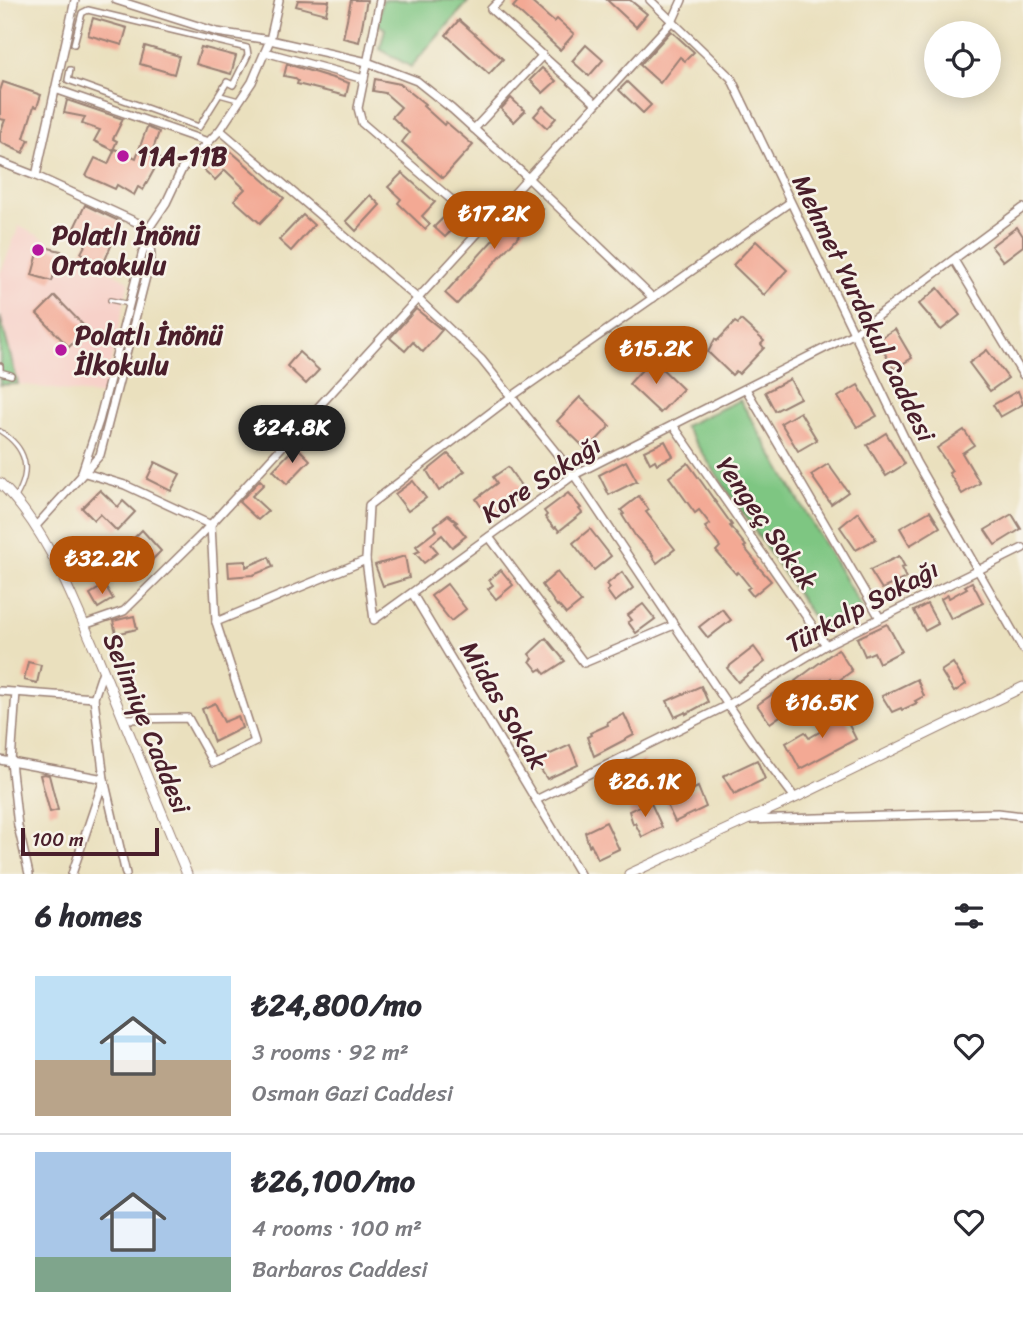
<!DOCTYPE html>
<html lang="en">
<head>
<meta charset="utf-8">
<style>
	:root { --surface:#fff; --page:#f7f7f7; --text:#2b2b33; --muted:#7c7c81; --line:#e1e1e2; --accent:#b45309 }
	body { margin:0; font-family:Sriracha,sans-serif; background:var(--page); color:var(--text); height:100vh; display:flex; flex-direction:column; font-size:26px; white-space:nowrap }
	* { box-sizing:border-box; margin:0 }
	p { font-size:23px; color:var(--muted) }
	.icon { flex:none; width:38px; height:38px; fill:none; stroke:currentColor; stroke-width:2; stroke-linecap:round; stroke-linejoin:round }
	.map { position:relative; height:874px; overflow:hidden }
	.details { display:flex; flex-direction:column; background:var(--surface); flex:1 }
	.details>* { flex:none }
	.buttons { position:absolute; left:924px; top:21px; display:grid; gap:14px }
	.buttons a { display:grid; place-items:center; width:77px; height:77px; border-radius:50%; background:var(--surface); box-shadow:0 4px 18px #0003; font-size:35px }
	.scale { position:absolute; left:21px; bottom:18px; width:138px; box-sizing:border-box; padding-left:7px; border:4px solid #4a1f2b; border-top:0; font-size:19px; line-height:24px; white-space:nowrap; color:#4a1f2b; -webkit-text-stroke:5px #f7f3e8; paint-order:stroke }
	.price { position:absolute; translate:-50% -60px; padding:0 16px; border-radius:24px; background:var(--accent); color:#fff; font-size:23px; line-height:46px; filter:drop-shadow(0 2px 4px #0008) }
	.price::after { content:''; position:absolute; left:50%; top:42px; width:21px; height:16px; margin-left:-10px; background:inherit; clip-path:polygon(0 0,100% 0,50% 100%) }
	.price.selected { background:#222; color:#fff }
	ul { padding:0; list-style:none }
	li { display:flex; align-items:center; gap:21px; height:175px; padding:0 35px }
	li+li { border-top:2px solid var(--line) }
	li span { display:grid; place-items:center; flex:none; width:196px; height:140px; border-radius:0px; color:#555 }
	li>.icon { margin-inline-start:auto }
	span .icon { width:84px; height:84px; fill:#fffc; stroke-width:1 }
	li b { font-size:30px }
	h2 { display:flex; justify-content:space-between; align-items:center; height:84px; padding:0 35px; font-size:30px }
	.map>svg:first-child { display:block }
	.built { fill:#f7d1c9 }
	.green { fill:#7ec682; stroke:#647256; stroke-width:2 }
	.building { fill:#f3a994 }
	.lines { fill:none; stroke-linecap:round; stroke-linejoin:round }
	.service-casing { stroke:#9a8074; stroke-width:6 }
	.pedestrian-casing { stroke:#9a8074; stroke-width:8 }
	.minor-casing { stroke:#9a8074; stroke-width:10 }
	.tertiary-casing { stroke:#9a8074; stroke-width:11 }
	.service { stroke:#fff; stroke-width:3.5 }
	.pedestrian { stroke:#fff; stroke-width:5 }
	.minor { stroke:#fff; stroke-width:7 }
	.tertiary { stroke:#fff; stroke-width:9 }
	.poi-dot { fill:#b5179e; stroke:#f7f3e8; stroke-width:2.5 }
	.labels { text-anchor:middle; stroke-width:5; stroke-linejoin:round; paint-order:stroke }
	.poi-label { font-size:26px; font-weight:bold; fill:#4a1f2b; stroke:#f7f3e8; text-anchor:start }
	.street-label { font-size:26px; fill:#4a1f2b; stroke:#f7f3e8 }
</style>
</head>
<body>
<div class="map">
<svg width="1023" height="874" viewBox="0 0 1023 874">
	<rect width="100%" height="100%" fill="#f7f3e8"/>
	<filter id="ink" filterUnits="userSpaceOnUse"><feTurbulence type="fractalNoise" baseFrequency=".0143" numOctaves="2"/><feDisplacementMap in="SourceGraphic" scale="14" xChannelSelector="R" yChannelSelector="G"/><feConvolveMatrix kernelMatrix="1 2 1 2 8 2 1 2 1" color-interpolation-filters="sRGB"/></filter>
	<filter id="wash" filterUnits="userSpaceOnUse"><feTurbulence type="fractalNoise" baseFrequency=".00686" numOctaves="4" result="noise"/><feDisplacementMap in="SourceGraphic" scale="28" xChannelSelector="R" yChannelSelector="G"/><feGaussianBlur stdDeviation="1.57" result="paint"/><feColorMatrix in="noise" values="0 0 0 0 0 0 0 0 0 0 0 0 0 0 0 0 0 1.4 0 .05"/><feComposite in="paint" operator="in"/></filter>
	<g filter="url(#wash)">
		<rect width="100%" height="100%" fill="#eae0be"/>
		<path class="built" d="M19,226L129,281L104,396L18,384L0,316V274Z"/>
		<g class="green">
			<path d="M382,0H464L468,2L411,67L380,49L385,29L378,24Z"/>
			<path d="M0,316L18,384L0,385Z"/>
			<path d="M740,400L863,610L823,632L684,426Z"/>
		</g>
		<g id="blocks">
			<g class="building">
				<path d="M298,0L329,1L326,14L296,6Z"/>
				<path d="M351,0H367L359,42L343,38Z"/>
				<path d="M519,0H529L554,22L557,19L574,34L560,50L513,7Z"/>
				<path d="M607,0H630L647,14L636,27Z"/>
				<path d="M93,18L127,28L122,45L88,35Z"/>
				<path d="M459,20L503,59L489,74L446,35Z"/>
				<path d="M671,31L694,52L685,61L680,57L660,83L640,65Z"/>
				<path d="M586,45L603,60L589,76L572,61Z"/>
				<path d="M145,46L179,56L174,74L140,64Z"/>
				<path d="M201,47L236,56L231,74L196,64Z"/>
				<path d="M287,64L349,83L346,96L297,84L298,81L294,78L284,76Z"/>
				<path d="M542,68L556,81L543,93L530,80Z"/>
				<path d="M375,79L400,84L425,104L423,106L444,125L446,122L473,145L443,178L402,142L409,133L392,117L401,107L385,93L373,91Z"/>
				<path d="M3,82L41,95L37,107L34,106L24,138L29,140L23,153L0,142V133L5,120L0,119V91Z"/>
				<path d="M627,82L651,105L643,113L619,90Z"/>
				<path d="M511,98L525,111L514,122L501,109Z"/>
				<path d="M67,100L123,119L113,139L117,141L113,150L94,141L100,130L82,124L85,117L64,113Z"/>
				<path d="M543,106L556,118L547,128L534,116Z"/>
				<path d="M147,127L159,132L151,155L160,159L143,190L138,187L134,195L117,185L115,189L86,176L95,158L108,164L115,149L136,158Z"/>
				<path d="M226,147L284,198L260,223L234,200L245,189L225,170L215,180L204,170Z"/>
				<path d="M402,173L435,202L422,216L430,224L425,229L398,203L401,199L388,187Z"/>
				<path d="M370,195L380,205L356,231L346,221Z"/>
				<path d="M531,198L543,209L457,304L445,293Z"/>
				<path d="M85,205L121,222L103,265L81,253L89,238L73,230Z"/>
				<path d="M447,214L457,225L445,237L434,227Z"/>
				<path d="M303,215L314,225L291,251L279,240Z"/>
				<path d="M1017,227L1023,236V246L1003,261L991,246Z"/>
				<path d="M756,241L787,270L764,295L733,265Z"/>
				<path d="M40,246L61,251L52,281L32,275Z"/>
				<path d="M938,288L960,315L941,330L919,304Z"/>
				<path d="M55,296L87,329L69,347L37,314Z"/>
				<path d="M416,309L442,330L423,352L413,342L405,351L390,338Z"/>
				<path d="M741,320L764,341L761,344L764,348L739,374L736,371L732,375L708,352L715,339L717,341L735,322L738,324Z"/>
				<path d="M895,329L912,358L894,369L877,340Z"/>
				<path d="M987,350L1008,378L990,391L969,363Z"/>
				<path d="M299,352L319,370L306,384L287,366Z"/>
				<path d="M652,359L683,389L660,413L629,384Z"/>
				<path d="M790,379L800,398L775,411L765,392Z"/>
				<path d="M858,385L877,416L857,427L838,397Z"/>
				<path d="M1018,391L1023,404L1000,417L993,405Z"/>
				<path d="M580,397L610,426L587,450L557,421Z"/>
				<path d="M800,412L817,440L798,451L781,423Z"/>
				<path d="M964,430L974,445L962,453L980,483L962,494L949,473L952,471L937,448Z"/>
				<path d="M886,433L905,464L886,476L867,445Z"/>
				<path d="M665,441L673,456L657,464L655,460L650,463L644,451Z"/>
				<path d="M296,446L310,460L287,484L273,470Z"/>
				<path d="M448,454L465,471L439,491L427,471Z"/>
				<path d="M626,461L637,481L609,495L599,475Z"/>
				<path d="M155,462L180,474L171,491L147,479Z"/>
				<path d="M688,463L732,525L730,526L746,546L744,547L756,562L755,563L771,581L753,596L747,589L750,587L738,572L736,574L716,551L720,547L705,527L710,524L699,510L695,513L669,477Z"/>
				<path d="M828,464L848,492L831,504L811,475Z"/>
				<path d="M508,467L526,493L489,518L476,499L497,483L493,477Z"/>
				<path d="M260,480L264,484L252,496L268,511L258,520L239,502Z"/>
				<path d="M413,481L426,498L408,511L395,494Z"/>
				<path d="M100,490L118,507L123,501L135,512L117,531L100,514L94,520L82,508Z"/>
				<path d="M568,493L581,508L579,509L582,513L559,531L556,527L554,528L545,517L547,515L544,511Z"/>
				<path d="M639,496L649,510L646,512L675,549L657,563L652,556L653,555L636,537L622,515L624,514L621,510Z"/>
				<path d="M930,511L940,527L910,545L900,528Z"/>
				<path d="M858,512L876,539L856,550L840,527Z"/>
				<path d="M1012,514L1021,529L995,545L985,530Z"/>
				<path d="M448,515L457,522L455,523L466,536L452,547L442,535L431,544L438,552L424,563L415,553L420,551L416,546L437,530L434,526Z"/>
				<path d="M590,529L611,556L594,570L573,543Z"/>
				<path d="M142,530L161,551L151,561L132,540Z"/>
				<path d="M405,556L409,578L383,586L375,565Z"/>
				<path d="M899,556L905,567L901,568L906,578L882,589L870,570Z"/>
				<path d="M269,557L273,567L253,575L229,577L228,562L246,561V567Z"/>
				<path d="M501,570L513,585L496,599L488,589L493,585L489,580Z"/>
				<path d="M557,572L581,602L566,614L558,605L557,606L542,585Z"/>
				<path d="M622,572L633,588L615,602L607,591L610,588L607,584Z"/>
				<path d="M972,582L983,603L951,619L941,599L948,595L949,598L967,588L965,586Z"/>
				<path d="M447,584L466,609L451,621L431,596Z"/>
				<path d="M105,585L113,599L98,608L90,594Z"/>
				<path d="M643,604L655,619L636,633L628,622L632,620L628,615Z"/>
				<path d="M927,604L938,624L925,631L914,611Z"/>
				<path d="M722,609L731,620L708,638L699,627Z"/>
				<path d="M134,616L137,629L116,634L113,621Z"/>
				<path d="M887,624L902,651L879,663L874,652L865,656L857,638Z"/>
				<path d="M546,638L565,661L545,674L541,669L538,671L530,661L533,659L529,654Z"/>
				<path d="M754,647L765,662L738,682L727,668Z"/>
				<path d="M838,649L852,671L834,684L831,678L810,696L795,681Z"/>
				<path d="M28,662L41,665L37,683L24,680Z"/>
				<path d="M953,663L966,684L954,692L941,671Z"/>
				<path d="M917,679L924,696L915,701L917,703L902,710L901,708L892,712L882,696Z"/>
				<path d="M701,686L708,702L686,714V712L675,717L667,701Z"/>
				<path d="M780,689L793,707L770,723L757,705Z"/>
				<path d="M215,703L224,722L238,716L242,728L214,742L202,709Z"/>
				<path d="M842,711L856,739L800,769L786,743L805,732L809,738L821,731L817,723Z"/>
				<path d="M624,714L634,735L594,756L587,737L591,735L590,733L608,725L607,722Z"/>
				<path d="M570,745L578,765L547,779L535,761Z"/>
				<path d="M644,760L653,778L640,784L631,767Z"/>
				<path d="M757,760L765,779L734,794L723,776Z"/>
				<path d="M44,774L49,775L58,810L50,812L40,775Z"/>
				<path d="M698,787L706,807L675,822L666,803Z"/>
				<path d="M650,801L662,827L642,837L635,823L633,824L629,811Z"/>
				<path d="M606,822L619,849L598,859L591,844L589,846L585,832Z"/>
			</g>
		</g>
	</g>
	<g filter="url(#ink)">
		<use href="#blocks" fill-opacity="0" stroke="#9a8074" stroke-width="2"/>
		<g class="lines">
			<g class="service-casing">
				<g id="service">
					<path d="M220,95L238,100"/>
					<path d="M110,300L130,304"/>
					<path d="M0,431C27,448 32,470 16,497"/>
				</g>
			</g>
			<g class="pedestrian-casing">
				<g id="pedestrian">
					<path d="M70,70L68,80L199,127L227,82L233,85L248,55L247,48L88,10L82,13L74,44"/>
					<path d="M0,366V372L11,375"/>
				</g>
			</g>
			<g class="minor-casing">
				<g id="minor">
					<path d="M116,0L217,32L270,40L367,62L417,81L452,109L527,177L653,298"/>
					<path d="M380,0L358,108L362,123L482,226"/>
					<path d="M500,0L491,9L595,103"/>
					<path d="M650,0L731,78L916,462L1023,649"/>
					<path d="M265,52L364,79"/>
					<path d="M55,89L208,142"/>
					<path d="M474,129L543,55"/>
					<path d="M220,130L417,298L481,359L574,475L752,741L795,798"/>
					<path d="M0,162L36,176L149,228"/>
					<path d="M36,176L75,0"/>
					<path d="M954,260L1023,375"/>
					<path d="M746,389L880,618"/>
					<path d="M673,425L826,645"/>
					<path d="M82,472L125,485L211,525L216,622L255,742L213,763L188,718L123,719"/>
					<path d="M82,472L99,421L149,228L166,203L182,169L220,130L252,82L270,40L279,0"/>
					<path d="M36,526L100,455L151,257L149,232"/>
					<path d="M489,537L584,663L674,625"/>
					<path d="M366,560L374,620L574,475L853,334L1023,208"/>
					<path d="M412,593L580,874"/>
					<path d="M216,622L366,560L369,505L511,397L789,203"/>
					<path d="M84,625L124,611L202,534L673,20L682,0"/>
					<path d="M0,691L94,698L103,671"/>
					<path d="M16,692L11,762L18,826L29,874"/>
					<path d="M0,760L104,779L126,874"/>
					<path d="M536,800L728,705L826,645L1023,548"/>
					<path d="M749,820L998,813L1023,816"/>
					<path d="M72,874L104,779L94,698"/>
				</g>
			</g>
			<g class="tertiary-casing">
				<g id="tertiary">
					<path d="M0,483C46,528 70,592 95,650C126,724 156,799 187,874"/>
					<path d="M629,874L795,798L1023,687"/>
				</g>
			</g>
			<use href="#service" class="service"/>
			<use href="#pedestrian" class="pedestrian"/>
			<use href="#minor" class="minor"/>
			<use href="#tertiary" class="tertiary"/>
		</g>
	</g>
	<g class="poi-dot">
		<circle cx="123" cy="156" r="7"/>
		<circle cx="38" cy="250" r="7"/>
		<circle cx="61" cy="350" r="7"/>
	</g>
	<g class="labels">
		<g class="poi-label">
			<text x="137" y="165">11A-11B</text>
			<text x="52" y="244">Polatlı İnönü<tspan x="52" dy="30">Ortaokulu</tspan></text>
			<text x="75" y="344">Polatlı İnönü<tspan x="75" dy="30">İlkokulu</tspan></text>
		</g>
		<g class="street-label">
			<text transform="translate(864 308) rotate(64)" y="9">Mehmet Yurdakul Caddesi</text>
			<text transform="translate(541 479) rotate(-33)" y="9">Kore Sokağı</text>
			<text transform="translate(767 523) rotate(55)" y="9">Yengeç Sokak</text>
			<text transform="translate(862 606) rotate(-28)" y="9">Türkalp Sokağı</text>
			<text transform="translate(504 705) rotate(59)" y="9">Midas Sokak</text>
			<text transform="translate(147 723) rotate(68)" y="9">Selimiye Caddesi</text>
		</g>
	</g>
</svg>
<div class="buttons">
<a><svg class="icon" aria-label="locate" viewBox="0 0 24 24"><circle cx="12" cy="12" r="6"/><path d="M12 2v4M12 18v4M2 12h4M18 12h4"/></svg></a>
</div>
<div class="scale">100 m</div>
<b class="price" style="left:494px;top:251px">₺17.2K</b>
<b class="price" style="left:656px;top:386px">₺15.2K</b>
<b class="price selected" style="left:292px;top:465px">₺24.8K</b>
<b class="price" style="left:102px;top:596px">₺32.2K</b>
<b class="price" style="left:822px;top:740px">₺16.5K</b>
<b class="price" style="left:645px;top:819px">₺26.1K</b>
</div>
<section class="details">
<h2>6 homes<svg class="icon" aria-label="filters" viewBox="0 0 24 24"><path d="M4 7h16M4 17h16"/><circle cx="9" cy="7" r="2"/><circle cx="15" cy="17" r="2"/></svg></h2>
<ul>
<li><span style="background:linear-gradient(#bfe0f5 60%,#b9a48a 0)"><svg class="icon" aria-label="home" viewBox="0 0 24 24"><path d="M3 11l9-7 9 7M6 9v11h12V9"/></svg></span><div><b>₺24,800/mo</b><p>3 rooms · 92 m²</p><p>Osman Gazi Caddesi</p></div><svg class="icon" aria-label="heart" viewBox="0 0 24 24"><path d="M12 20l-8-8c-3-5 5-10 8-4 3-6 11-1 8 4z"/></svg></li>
<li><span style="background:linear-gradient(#a9c7e8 75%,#7fa58c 0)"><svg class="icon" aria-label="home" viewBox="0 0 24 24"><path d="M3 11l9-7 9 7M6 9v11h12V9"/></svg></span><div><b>₺26,100/mo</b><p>4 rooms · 100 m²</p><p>Barbaros Caddesi</p></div><svg class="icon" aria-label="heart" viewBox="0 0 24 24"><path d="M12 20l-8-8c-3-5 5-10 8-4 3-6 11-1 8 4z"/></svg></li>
</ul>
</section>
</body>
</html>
